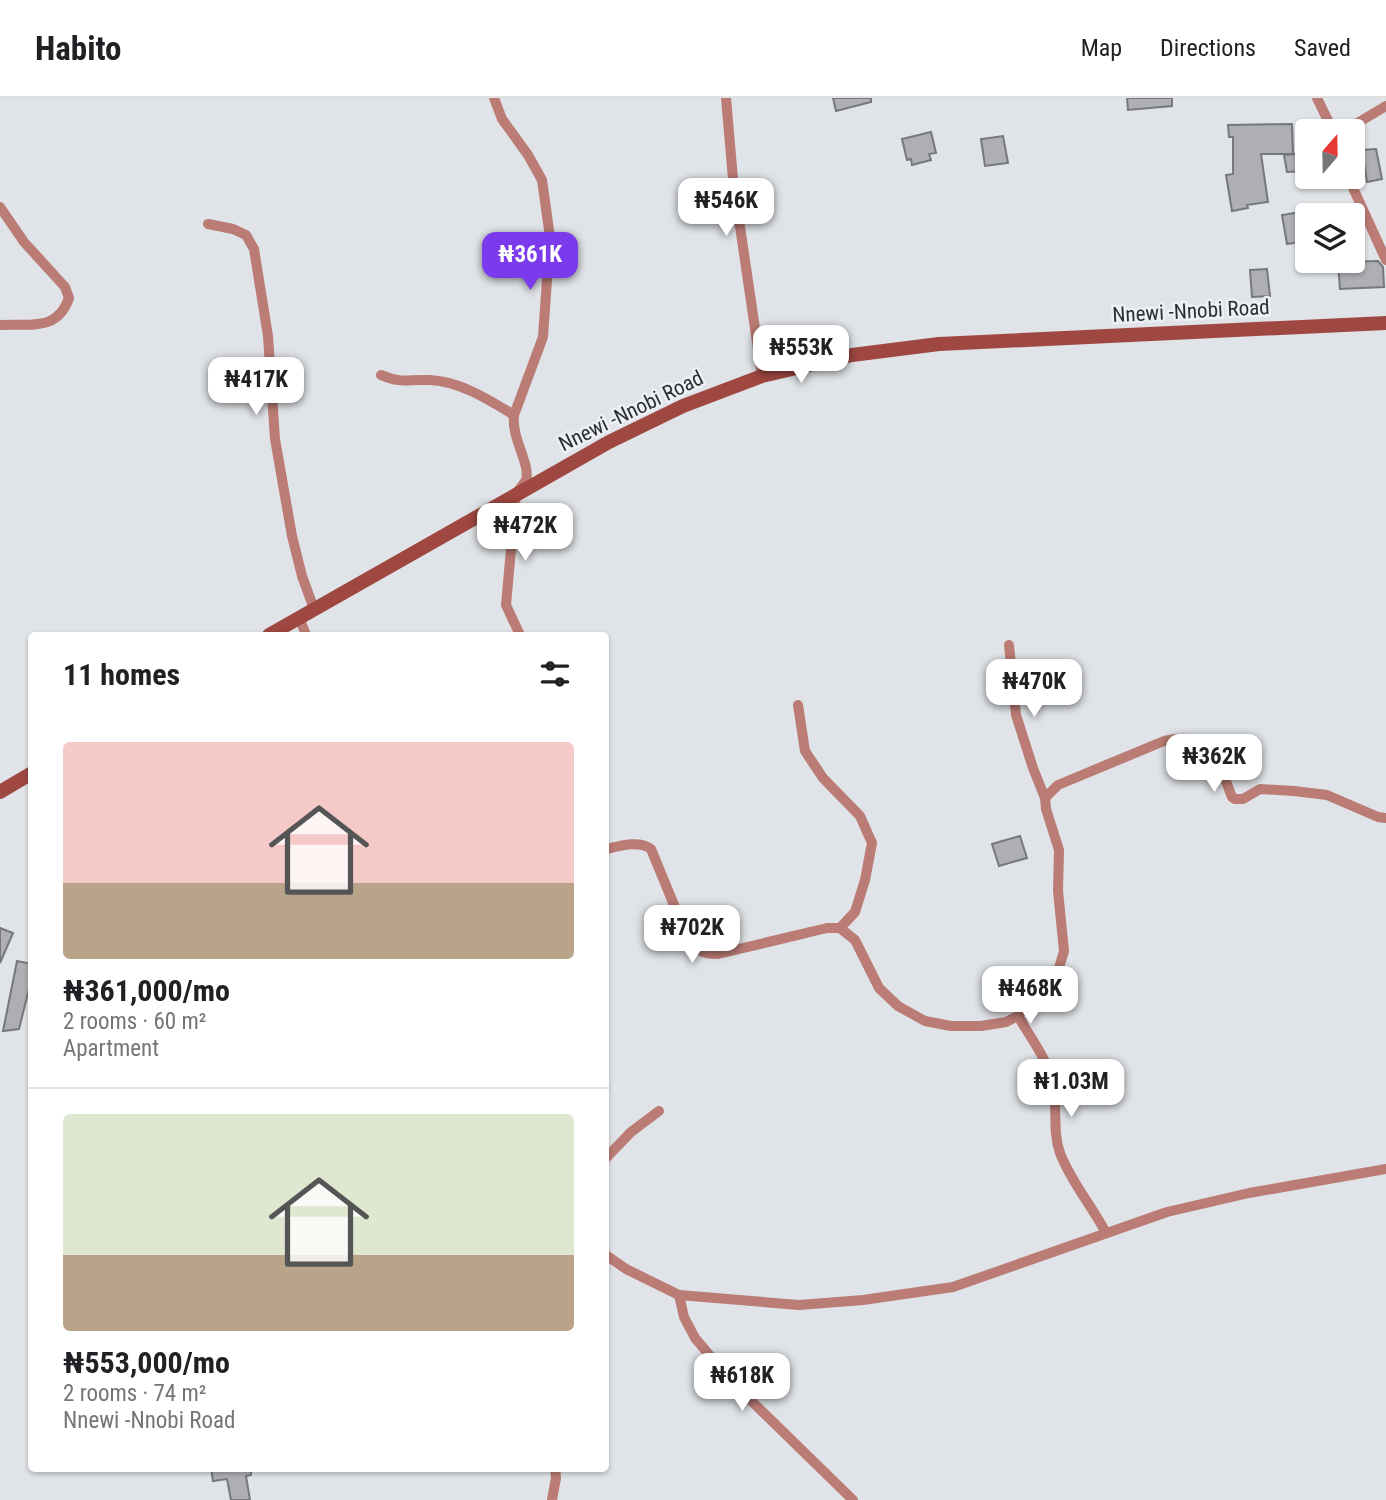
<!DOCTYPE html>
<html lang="en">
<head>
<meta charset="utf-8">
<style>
	:root { --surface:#fff; --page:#f6f6f6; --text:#202124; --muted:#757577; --line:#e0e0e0; --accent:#7c3aed }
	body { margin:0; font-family:"Roboto Condensed",sans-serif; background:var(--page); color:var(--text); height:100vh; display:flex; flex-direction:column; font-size:26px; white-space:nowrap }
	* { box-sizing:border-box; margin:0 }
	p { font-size:23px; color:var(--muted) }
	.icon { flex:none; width:38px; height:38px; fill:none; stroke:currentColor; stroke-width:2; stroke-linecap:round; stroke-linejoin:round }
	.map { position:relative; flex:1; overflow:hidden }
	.sheet { position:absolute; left:28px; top:534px; width:581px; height:840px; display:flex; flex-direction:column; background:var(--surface); border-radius:7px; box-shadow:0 2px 5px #0004 }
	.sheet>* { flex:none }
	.needle { width:46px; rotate:20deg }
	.fabs { position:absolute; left:1295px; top:21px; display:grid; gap:14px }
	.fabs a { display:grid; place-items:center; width:70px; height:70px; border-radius:7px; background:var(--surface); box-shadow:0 2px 5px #0004; font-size:35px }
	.price { position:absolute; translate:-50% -60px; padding:0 16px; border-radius:14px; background:#fff; color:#222; font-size:23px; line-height:46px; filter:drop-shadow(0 2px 4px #0008) }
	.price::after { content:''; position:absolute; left:50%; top:42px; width:21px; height:16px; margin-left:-10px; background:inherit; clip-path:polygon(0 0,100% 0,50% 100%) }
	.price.current { background:var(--accent); color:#fff }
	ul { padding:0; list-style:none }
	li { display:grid; align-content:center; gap:14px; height:371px; padding:0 35px }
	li+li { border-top:2px solid var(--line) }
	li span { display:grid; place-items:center; height:217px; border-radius:7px; color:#555 }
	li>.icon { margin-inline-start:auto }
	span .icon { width:126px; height:126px; fill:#fffc; stroke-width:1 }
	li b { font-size:30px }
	h2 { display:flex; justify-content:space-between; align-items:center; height:84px; padding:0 35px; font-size:30px }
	header { display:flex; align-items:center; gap:42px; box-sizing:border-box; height:98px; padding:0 35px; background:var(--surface); border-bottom:2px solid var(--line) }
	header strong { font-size:33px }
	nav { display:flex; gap:38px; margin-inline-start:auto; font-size:24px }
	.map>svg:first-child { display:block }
	.building { fill:#adafb3; stroke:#76787c; stroke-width:2 }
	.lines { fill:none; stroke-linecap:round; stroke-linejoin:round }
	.minor { stroke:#ba7c75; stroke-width:10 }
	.secondary { stroke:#9f4741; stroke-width:14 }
	.labels { text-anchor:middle; stroke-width:5; stroke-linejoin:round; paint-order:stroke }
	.street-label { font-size:21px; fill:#2d2e30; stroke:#edf0f4 }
</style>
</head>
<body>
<header>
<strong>Habito</strong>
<nav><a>Map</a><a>Directions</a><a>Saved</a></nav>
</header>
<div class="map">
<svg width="1386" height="1402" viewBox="0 0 1386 1402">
	<rect width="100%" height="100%" fill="#e0e3e7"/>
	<g class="building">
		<path d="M833,0H871V4L836,13Z"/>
		<path d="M1127,0H1172V8L1128,12Z"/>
		<path d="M1292,26L1293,56H1261L1268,104L1247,107L1248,110L1232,113L1226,77L1233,76V39H1229L1228,27Z"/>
		<path d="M931,34L936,55L929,56L931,62L912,67L911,61L907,62L902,41Z"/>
		<path d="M1003,38L1008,65L985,68L981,41Z"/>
		<path d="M1376,51L1382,81L1367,84L1362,52Z"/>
		<path d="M1307,55V73L1287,74L1284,57Z"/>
		<path d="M1307,113V143L1287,146L1282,117Z"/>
		<path d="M1378,163L1383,169L1384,189L1340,191L1338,164Z"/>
		<path d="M1267,171L1270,198L1252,199L1250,172Z"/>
		<path d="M1020,738L1027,760L999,768L992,746Z"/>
		<path d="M0,830L13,835L0,865Z"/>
		<path d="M17,863L32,866V879L19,931L3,933Z"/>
		<path d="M211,1370H251V1377L246,1378L250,1402H231L227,1381L213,1383Z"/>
	</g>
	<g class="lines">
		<g class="minor">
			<path d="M494,0L502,21L528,57L542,82L550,139L543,239L514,317C511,340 531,367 526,382C524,386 519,391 516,396L506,507L520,537"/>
			<path d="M726,0L733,81L762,278"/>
			<path d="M1317,0L1333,33"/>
			<path d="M1344,33L1386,8"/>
			<path d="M1348,79L1386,162"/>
			<path d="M0,109L24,144L65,189L69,200C57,234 31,225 0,227"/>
			<path d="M208,126L233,131L246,137L254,151L268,238L275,341L292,438L302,478L314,511"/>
			<path d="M381,277C403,286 407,281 429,282C460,283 489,302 514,317"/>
			<path d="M299,519L306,537"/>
			<path d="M798,607L805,653L823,680L860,718L872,745L865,782L855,814L840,830"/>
			<path d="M1045,700L1058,687L1164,643C1215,632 1217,662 1232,699L1235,701H1243L1260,691L1294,693L1327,697L1378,719L1386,720"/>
			<path d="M606,751C620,748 639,742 651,751L688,841C696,853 703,856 718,856L827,830H840L855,842L879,890L898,908L925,923L951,928H981L1006,924L1018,918L1059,870L1064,853L1058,793L1059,752L1046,711L1045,700L1033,670L1016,617L1009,547"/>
			<path d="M1018,918C1030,939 1048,962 1053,986C1058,1009 1052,1033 1060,1055C1071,1084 1092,1108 1106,1135"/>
			<path d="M606,1060L631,1034L659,1013"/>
			<path d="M606,1157L626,1171L679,1197L799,1207L863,1202L953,1189L1167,1114L1249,1095L1386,1071"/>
			<path d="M679,1197L684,1219L695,1240L734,1286L853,1402"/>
			<path d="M552,1402L556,1380L555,1370"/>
		</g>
		<g class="secondary">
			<path d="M269,537L609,344L683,308L762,278L852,257L939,246L1386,225"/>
			<path d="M0,694L32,675"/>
		</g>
	</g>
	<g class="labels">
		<g class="street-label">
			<text transform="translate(1191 213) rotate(-3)" y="7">Nnewi -Nnobi Road</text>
			<text transform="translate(631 313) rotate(-26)" y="7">Nnewi -Nnobi Road</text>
		</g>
	</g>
</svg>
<div class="fabs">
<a><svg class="needle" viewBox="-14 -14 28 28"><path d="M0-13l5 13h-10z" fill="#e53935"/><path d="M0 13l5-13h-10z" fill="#757577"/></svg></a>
<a><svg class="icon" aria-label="layers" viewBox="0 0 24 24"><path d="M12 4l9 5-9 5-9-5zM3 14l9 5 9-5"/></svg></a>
</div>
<b class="price" style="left:726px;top:140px">₦546K</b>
<b class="price current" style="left:530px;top:194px">₦361K</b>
<b class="price" style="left:801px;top:287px">₦553K</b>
<b class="price" style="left:256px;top:319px">₦417K</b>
<b class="price" style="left:525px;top:465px">₦472K</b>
<b class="price" style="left:1034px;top:621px">₦470K</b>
<b class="price" style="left:1214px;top:696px">₦362K</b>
<b class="price" style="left:692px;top:867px">₦702K</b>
<b class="price" style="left:1030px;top:928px">₦468K</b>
<b class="price" style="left:1071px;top:1021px">₦1.03M</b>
<b class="price" style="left:742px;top:1315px">₦618K</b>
<section class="sheet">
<h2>11 homes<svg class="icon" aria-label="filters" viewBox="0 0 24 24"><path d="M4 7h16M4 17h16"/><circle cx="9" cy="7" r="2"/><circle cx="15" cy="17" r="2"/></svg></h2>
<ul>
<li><span style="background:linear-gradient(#f6c9c9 65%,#b9a48a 0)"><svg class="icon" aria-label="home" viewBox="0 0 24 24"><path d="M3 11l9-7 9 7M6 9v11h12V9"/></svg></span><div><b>₦361,000/mo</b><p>2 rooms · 60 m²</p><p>Apartment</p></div></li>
<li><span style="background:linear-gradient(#dfe7d0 65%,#b9a48a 0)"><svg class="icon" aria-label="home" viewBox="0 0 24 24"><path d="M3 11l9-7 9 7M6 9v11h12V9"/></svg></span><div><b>₦553,000/mo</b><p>2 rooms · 74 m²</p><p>Nnewi -Nnobi Road</p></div></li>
</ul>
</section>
</div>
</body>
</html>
